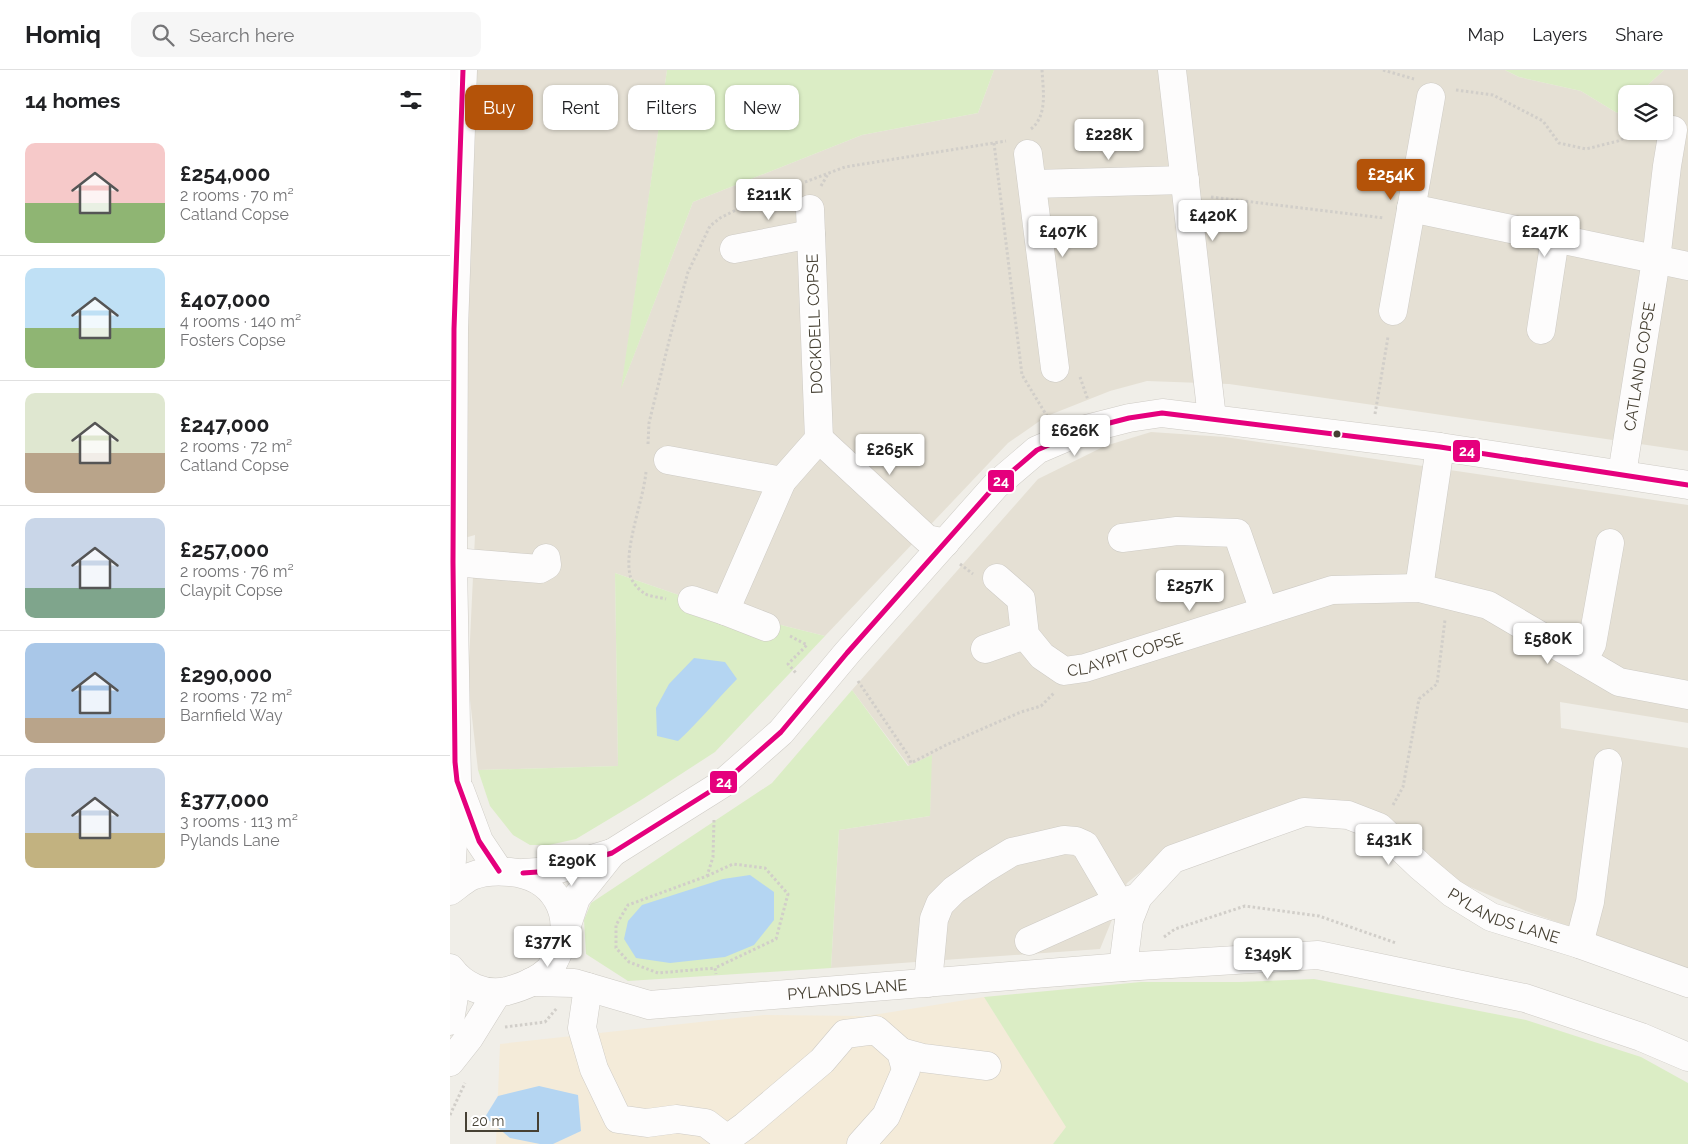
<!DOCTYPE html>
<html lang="en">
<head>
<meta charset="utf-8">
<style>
	:root { --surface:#fff; --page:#f6f6f6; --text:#202124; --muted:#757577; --line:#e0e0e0; --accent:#b45309 }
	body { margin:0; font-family:Raleway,sans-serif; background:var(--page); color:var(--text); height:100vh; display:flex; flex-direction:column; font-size:19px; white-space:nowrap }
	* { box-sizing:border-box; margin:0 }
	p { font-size:16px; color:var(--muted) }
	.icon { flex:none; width:28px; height:28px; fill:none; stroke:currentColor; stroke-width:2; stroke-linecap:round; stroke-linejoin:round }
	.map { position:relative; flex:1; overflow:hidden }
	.details { display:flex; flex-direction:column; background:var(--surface); width:450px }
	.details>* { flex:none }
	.banner { position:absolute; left:15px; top:15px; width:475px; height:45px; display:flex; gap:10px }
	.controls { position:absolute; left:1168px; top:15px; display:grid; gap:10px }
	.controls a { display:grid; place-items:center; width:55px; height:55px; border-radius:10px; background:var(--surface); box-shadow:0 1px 4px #0004; font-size:25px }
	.scale { position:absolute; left:15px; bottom:12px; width:74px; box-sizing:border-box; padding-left:5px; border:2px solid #464033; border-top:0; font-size:14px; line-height:18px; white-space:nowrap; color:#464033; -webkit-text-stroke:4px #fff; paint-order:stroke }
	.price { position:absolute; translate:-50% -42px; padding:0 11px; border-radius:5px; background:#fff; color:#222; font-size:16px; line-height:32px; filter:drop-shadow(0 1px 2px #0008) }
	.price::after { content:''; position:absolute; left:50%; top:30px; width:15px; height:11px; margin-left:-8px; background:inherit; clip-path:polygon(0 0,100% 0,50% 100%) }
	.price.current { background:var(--accent); color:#fff }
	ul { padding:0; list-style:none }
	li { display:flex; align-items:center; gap:15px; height:125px; padding:0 25px }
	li+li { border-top:1px solid var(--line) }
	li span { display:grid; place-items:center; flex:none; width:140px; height:100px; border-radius:10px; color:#555 }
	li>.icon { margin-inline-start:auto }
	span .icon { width:60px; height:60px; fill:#fffc; stroke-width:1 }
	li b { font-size:21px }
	h2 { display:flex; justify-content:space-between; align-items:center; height:60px; padding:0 25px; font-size:21px }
	.pill { padding:0 18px; border-radius:10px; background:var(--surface); box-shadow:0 1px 4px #0004; font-size:18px; line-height:45px }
	.pill.current { background:var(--accent); color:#fff }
	header { display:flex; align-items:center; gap:30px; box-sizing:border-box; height:70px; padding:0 25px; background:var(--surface); border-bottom:1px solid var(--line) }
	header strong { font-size:24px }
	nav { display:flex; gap:28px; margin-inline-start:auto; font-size:18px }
	.search { width:350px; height:45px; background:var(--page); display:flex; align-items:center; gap:12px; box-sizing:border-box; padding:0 18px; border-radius:10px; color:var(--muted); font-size:19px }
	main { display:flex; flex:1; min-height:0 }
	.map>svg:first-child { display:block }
	.residential { fill:#e5e0d4 }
	.commercial { fill:#f4ebd9 }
	.green { fill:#dbedc5 }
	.water { fill:#b4d5f2 }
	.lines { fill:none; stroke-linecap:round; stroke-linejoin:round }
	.minor-casing { stroke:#cecbc5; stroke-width:29 }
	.path { stroke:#d1cec9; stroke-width:3; stroke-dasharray:2.5 2.5; stroke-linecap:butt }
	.minor { stroke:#fdfcfc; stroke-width:28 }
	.bus-1-casing { stroke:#fff; stroke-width:9 }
	.bus-1 { stroke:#e5007d; stroke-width:5 }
	.bus-dot { fill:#464033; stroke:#fff; stroke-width:2 }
	.labels { text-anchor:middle; stroke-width:5; stroke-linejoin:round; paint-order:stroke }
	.street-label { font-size:16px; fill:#464033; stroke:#fff }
	.line-badge { stroke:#fff; stroke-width:2 }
	.badge-label { font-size:14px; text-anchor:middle; font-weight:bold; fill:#fff }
</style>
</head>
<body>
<header>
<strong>Homiq</strong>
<div class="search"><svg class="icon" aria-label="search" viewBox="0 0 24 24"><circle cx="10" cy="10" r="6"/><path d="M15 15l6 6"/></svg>Search here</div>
<nav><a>Map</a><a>Layers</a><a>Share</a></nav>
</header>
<main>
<section class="details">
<h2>14 homes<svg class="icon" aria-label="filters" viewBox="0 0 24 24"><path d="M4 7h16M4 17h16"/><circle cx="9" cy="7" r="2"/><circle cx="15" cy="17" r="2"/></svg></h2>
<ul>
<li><span style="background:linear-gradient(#f6c9c9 60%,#8fb573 0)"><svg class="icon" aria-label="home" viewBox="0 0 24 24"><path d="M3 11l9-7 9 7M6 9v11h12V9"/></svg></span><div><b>£254,000</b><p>2 rooms · 70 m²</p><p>Catland Copse</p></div></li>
<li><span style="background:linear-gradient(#bfe0f5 60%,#8fb573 0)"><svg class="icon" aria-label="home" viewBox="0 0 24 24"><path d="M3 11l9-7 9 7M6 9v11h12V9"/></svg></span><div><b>£407,000</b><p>4 rooms · 140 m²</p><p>Fosters Copse</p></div></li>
<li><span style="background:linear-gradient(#dfe7d0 60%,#b9a48a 0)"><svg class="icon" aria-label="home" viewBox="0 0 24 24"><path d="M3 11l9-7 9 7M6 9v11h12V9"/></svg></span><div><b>£247,000</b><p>2 rooms · 72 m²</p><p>Catland Copse</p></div></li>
<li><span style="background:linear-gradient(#c9d6e8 70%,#7fa58c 0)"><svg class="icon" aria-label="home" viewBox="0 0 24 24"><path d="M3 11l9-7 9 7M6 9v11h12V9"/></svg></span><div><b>£257,000</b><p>2 rooms · 76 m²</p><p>Claypit Copse</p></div></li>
<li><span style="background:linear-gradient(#a9c7e8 75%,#b9a48a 0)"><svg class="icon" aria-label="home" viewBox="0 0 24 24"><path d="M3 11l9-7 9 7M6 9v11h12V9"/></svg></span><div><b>£290,000</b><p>2 rooms · 72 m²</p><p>Barnfield Way</p></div></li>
<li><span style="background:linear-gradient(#c9d6e8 65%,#c2b280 0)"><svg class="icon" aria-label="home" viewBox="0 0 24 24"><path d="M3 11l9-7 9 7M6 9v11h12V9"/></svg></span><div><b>£377,000</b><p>3 rooms · 113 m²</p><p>Pylands Lane</p></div></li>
</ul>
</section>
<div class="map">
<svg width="1238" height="1074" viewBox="0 0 1238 1074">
	<rect width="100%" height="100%" fill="#f0eee8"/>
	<g class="residential">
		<path d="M0,0H217L172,316L243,132L412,65L528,43L544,0H1055L1069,7L1131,21L1167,43L1176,35V61H1214V24H1188L1214,0H1238V381L779,314L697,311L660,321L597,346L558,373L375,566L275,541L165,503L168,696L28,700L18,612L25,465L0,472Z"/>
		<path d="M701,362L775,367L1238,435V653L1110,632L1111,658L1238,678V899L1076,841L1011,813L944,756L903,737L718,780L677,813L650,879L381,898L389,760L480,746L481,686L459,696L402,620L588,409L655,376Z"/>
	</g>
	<path class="commercial" d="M534,927L617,1057L603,1074H46L50,974L314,945L417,946Z"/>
	<g class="green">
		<path d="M217,0H544L528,43L412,65L243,132L171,319Z"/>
		<path d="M1055,0H1214L1188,24H1176V35L1167,43L1131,21L1069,7Z"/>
		<path d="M165,503L275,541L375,566L265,682L191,730L126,769L99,775H80L63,765L40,736L28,700L168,696Z"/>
		<path d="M402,620L458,696L482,685L480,746L389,760L381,898L178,911L136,884L134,850L141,833L322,713Z"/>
		<path d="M864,909L1076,950L1191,987L1238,1013V1074H603L616,1057L534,927L691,912H789Z"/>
	</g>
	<g class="water">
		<path d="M244,588L275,592L287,609C267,629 249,652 228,671L207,666L206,638L219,614Z"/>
		<path d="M300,805L324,822V850L304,875L275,887L220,893L186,888L174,869L178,851L192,835L273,809Z"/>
		<path d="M89,1016L128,1025L131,1061L103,1074H90L60,1068L35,1047L48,1026Z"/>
	</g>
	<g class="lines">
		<g class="minor-casing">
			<g id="minor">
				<path d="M722,0L762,348"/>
				<path d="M578,84L605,298"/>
				<path d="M583,114L735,110"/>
				<path d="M961,138L1238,196"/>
				<path d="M284,179L361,164"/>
				<path d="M943,241L981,27"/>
				<path d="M1091,260L1105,169"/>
				<path d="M369,369L477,469L495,473"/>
				<path d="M218,390L332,411"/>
				<path id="s1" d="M1172,404L1206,190L1217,96L1223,60"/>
				<path d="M672,468L727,461L787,463L814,541"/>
				<path d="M3,492L90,499L97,495L96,488"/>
				<path id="s2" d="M547,508L571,529L575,565L592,586L614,601L635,598L882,520L969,518L1038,535L1169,612L1238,625"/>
				<path d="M969,518L990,377"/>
				<path d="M242,530L275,541L316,557"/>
				<path d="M275,541L332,411L369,369L360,139"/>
				<path d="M535,579L575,565"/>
				<path d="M1133,591L1142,574L1160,473"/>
				<path d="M10,720L29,771L49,801"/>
				<path d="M73,803L102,801L162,783L272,714L331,662L397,583L546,415L587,380L636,359L679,348L712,343L990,377L1238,415"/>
				<path d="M0,820L7,711L3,492L4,259L13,0"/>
				<path d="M0,821C7,816 15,809 22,806C34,801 48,801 60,802C104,806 127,844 107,885C104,890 102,898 98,901C86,912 72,917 57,921C35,926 13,916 0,898"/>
				<path d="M115,861L126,828L162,783"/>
				<path d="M579,871L655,837L686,828"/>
				<path d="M1129,874L1140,832L1158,693"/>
				<path id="s3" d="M673,897L679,850L688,827L723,789L854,742L898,745L929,757L971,797L1002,823L1041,847L1129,874L1238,913"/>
				<path id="s4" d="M81,912L124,913L199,935L673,897L868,885L1075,928L1191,967L1238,987"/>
				<path d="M478,913L484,849L490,834L504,820L534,799L562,782L614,770L626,771L635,775L669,833"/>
				<path d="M138,917L132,958L144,999L168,1049L197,1053L227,1049L256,1053L277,1069L295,1056L372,991L395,964L426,960L451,982L456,1000L436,1046L411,1074"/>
				<path d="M0,951L7,908"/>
				<path d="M451,982L473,988L537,996"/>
				<path d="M0,992L19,968L47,923"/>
			</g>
		</g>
		<g class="path">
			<path d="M933,0L964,9"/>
			<path d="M1006,20L1043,25L1093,51L1109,73L1136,79L1168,71L1188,61"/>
			<path d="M581,59C598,45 593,20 592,0"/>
			<path d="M544,73L572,305L597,346"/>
			<path d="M355,112L395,97L556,71"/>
			<path d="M371,116L378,104"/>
			<path d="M761,127L934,148"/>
			<path d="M630,307L638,330"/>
			<path d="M925,344L938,267"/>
			<path d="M198,374L199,353L220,267L238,202L260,156L270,148L310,128L349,114"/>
			<path d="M196,402C193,432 174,477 180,505C181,511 189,520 194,523C199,527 210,527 216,529"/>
			<path d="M510,494L523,504"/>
			<path d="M340,566L357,575L338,594L346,603"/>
			<path d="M408,611L458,685L461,693L498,674L571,642L591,636L604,623"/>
			<path d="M943,735L953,717L969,629L987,614L995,550"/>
			<path d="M264,750L263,787L257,806L178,835L166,855V878L179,892L208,903L265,898L266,904"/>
			<path d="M257,806L283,794L315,798L338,824L326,869L265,898"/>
			<path d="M714,867L725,859L795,836L869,846L946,873"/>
			<path d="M55,957L95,952L107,938"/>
			<path d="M0,1045L15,1013"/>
		</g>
		<use href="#minor" class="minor"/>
		<g class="bus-1-casing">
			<g id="bus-1">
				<path d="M13,0L4,259L3,492L5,692L7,711L29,771L49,801"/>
				<path d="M73,803L102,801L162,783L272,714L331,662L397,583L546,415L587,380L636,359L679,348L712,343L990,377L1238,415"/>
			</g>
		</g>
		<use href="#bus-1" class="bus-1"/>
	</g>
	<circle class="bus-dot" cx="887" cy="364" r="4.5"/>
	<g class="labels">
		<g class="street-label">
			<text transform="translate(364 254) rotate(-92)" y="6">DOCKDELL COPSE</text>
			<text dy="6" stroke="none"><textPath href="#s1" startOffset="109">CATLAND COPSE</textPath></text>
			<text dy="6" stroke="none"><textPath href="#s2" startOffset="185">CLAYPIT COPSE</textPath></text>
			<text dy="6" stroke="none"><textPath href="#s3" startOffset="496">PYLANDS LANE</textPath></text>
			<text dy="6" stroke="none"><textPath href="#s4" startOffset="320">PYLANDS LANE</textPath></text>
		</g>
	</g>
	<g class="line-badge">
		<rect x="1002" y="369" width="29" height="24" rx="5" fill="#e5007d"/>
		<rect x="537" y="399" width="28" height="24" rx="5" fill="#e5007d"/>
		<rect x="259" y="700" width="29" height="24" rx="5" fill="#e5007d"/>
	</g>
	<g class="badge-label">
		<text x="1017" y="386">24</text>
		<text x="551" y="416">24</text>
		<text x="274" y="717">24</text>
	</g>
</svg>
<div class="controls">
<a><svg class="icon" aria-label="layers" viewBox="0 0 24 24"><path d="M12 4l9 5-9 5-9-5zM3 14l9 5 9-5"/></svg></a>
</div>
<div class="scale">20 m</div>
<b class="price" style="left:659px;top:91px">£228K</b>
<b class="price current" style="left:941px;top:131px">£254K</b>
<b class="price" style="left:319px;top:151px">£211K</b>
<b class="price" style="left:763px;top:172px">£420K</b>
<b class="price" style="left:613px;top:188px">£407K</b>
<b class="price" style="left:1095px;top:188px">£247K</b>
<b class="price" style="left:625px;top:387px">£626K</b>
<b class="price" style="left:440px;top:406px">£265K</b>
<b class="price" style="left:740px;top:542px">£257K</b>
<b class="price" style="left:1098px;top:595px">£580K</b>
<b class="price" style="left:939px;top:796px">£431K</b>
<b class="price" style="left:122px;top:817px">£290K</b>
<b class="price" style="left:98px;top:898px">£377K</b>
<b class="price" style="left:818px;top:910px">£349K</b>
<div class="banner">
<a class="pill current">Buy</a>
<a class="pill">Rent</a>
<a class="pill">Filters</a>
<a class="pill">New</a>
</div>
</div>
</main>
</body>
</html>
